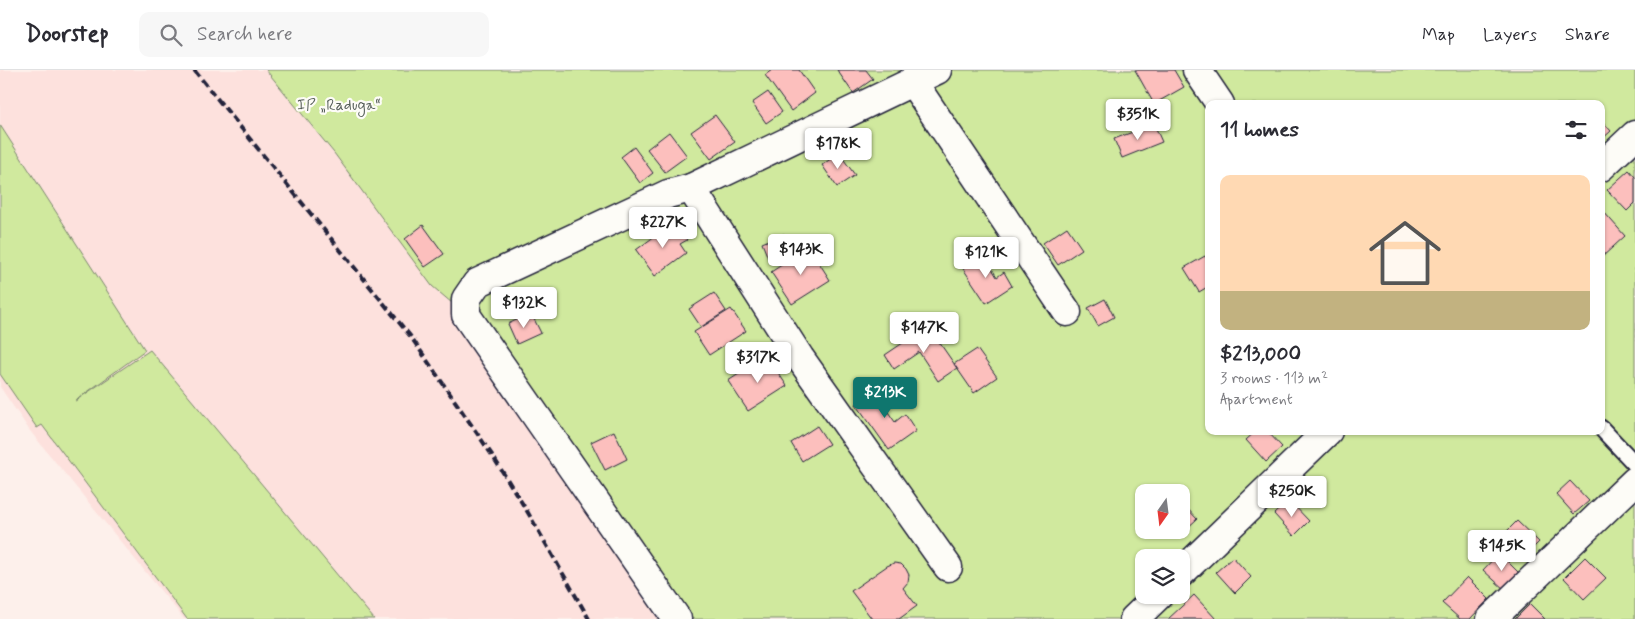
<!DOCTYPE html>
<html lang="en">
<head>
<meta charset="utf-8">
<style>
	:root { --surface:#fff; --page:#f7f7f7; --text:#2b2b33; --muted:#7c7c81; --line:#e1e1e2; --accent:#0f766e }
	body { margin:0; font-family:Mynerve,sans-serif; background:var(--page); color:var(--text); height:100vh; display:flex; flex-direction:column; font-size:19px; white-space:nowrap }
	* { box-sizing:border-box; margin:0 }
	p { font-size:16px; color:var(--muted) }
	.icon { flex:none; width:28px; height:28px; fill:none; stroke:currentColor; stroke-width:2; stroke-linecap:round; stroke-linejoin:round }
	.map { position:relative; flex:1; overflow:hidden }
	.details { position:absolute; left:1205px; top:30px; width:400px; height:335px; display:flex; flex-direction:column; background:var(--surface); border-radius:10px; box-shadow:0 1px 4px #0004 }
	.details>* { flex:none }
	.needle { width:32px; rotate:194deg }
	.controls { position:absolute; left:1135px; top:414px; display:grid; gap:10px }
	.controls a { display:grid; place-items:center; width:55px; height:55px; border-radius:10px; background:var(--surface); box-shadow:0 1px 4px #0004; font-size:25px }
	.price { position:absolute; translate:-50% -42px; padding:0 11px; border-radius:5px; background:#fff; color:#222; font-size:16px; line-height:32px; filter:drop-shadow(0 1px 2px #0008) }
	.price::after { content:''; position:absolute; left:50%; top:30px; width:15px; height:11px; margin-left:-8px; background:inherit; clip-path:polygon(0 0,100% 0,50% 100%) }
	.price.selected { background:var(--accent); color:#fff }
	ul { padding:0; list-style:none }
	li { display:grid; align-content:center; gap:10px; height:265px; padding:0 15px }
	li span { display:grid; place-items:center; height:155px; border-radius:10px; color:#555 }
	li>.icon { margin-inline-start:auto }
	span .icon { width:90px; height:90px; fill:#fffc; stroke-width:1 }
	li b { font-size:21px }
	h2 { display:flex; justify-content:space-between; align-items:center; height:60px; padding:0 15px; font-size:21px }
	header { display:flex; align-items:center; gap:30px; box-sizing:border-box; height:70px; padding:0 25px; background:var(--surface); border-bottom:1px solid var(--line) }
	header strong { font-size:24px }
	nav { display:flex; gap:28px; margin-inline-start:auto; font-size:18px }
	.search { width:350px; height:45px; background:var(--page); display:flex; align-items:center; gap:12px; box-sizing:border-box; padding:0 18px; border-radius:10px; color:var(--muted); font-size:19px }
	.map>svg:first-child { display:block }
	.built { fill:#fde1dd }
	.green { fill:#d0e99e; stroke:#79866c; fill-rule:evenodd }
	.building { fill:#fcbfbd; stroke:#22223b }
	.lines { fill:none; stroke-linecap:round; stroke-linejoin:round }
	.lane-casing { stroke:#22223b; stroke-width:19 }
	.street-casing { stroke:#22223b; stroke-width:31 }
	.lane { stroke:#fdfcf7; stroke-width:15 }
	.street { stroke:#fdfcf7; stroke-width:28 }
	.rail { stroke:#22223b; stroke-width:4; stroke-dasharray:8 4; stroke-linecap:butt }
	.labels { text-anchor:middle; stroke-width:4.5; stroke-linejoin:round; paint-order:stroke }
	.park-label { font-size:16px; fill:#565e59; stroke:#fdfcf7 }
</style>
</head>
<body>
<header>
<strong>Doorstep</strong>
<div class="search"><svg class="icon" aria-label="search" viewBox="0 0 24 24"><circle cx="10" cy="10" r="6"/><path d="M15 15l6 6"/></svg>Search here</div>
<nav><a>Map</a><a>Layers</a><a>Share</a></nav>
</header>
<div class="map">
<svg width="1635" height="549" viewBox="0 0 1635 549">
	<rect width="100%" height="100%" fill="#fdf0eb"/>
	<filter id="ink" filterUnits="userSpaceOnUse"><feTurbulence type="fractalNoise" baseFrequency=".02" numOctaves="2"/><feDisplacementMap in="SourceGraphic" scale="10" xChannelSelector="R" yChannelSelector="G"/><feConvolveMatrix kernelMatrix="1 2 1 2 8 2 1 2 1" color-interpolation-filters="sRGB"/></filter>
	<g filter="url(#ink)">
		<path class="built" d="M0,0H266L466,245L677,549H184L30,361L0,317Z"/>
		<g class="green">
			<path d="M266,0H1635V549H677L466,245L432,216L334,83ZM1209,34H1601V361H1209ZM1144,422H1181V460H1144ZM1144,488H1181V525H1144Z"/>
			<path d="M0,55L145,280L75,331L150,280L374,549H187L42,355L37,358L0,304Z"/>
		</g>
		<g class="building">
			<path d="M772,0H799L815,23L791,41L765,5Z"/>
			<path d="M837,0H866L873,9L853,23Z"/>
			<path d="M1135,0H1174L1184,17L1154,34Z"/>
			<path d="M768,22L782,42L766,53L752,33Z"/>
			<path d="M715,45L735,72L711,89L691,62Z"/>
			<path d="M1601,50L1611,61L1601,70Z"/>
			<path d="M1154,54L1162,72L1122,88L1114,69Z"/>
			<path d="M669,62L687,86L665,102L647,79Z"/>
			<path d="M634,77L653,103L640,113L621,87Z"/>
			<path d="M839,83L855,105L837,117L822,95Z"/>
			<path d="M1629,100L1635,107V133L1627,141L1607,120Z"/>
			<path d="M1603,141L1625,166L1602,187L1601,143Z"/>
			<path d="M674,152L687,170L680,174L686,183L655,206L636,180Z"/>
			<path d="M423,155L444,184L425,197L405,169Z"/>
			<path d="M1067,157L1082,179L1058,195L1043,173Z"/>
			<path d="M784,164L792,184L770,193L762,173Z"/>
			<path d="M809,177L830,210L792,234L771,202Z"/>
			<path d="M983,184L997,207L1004,202L1012,216L986,233L962,197Z"/>
			<path d="M1205,186L1209,192V216L1199,222L1184,198Z"/>
			<path d="M714,223L726,241L701,257L689,239Z"/>
			<path d="M1105,229L1114,247L1098,256L1088,238Z"/>
			<path d="M731,239L746,261L709,285L694,262Z"/>
			<path d="M531,243L541,263L517,274L508,254Z"/>
			<path d="M928,256L957,298L938,311L919,282L894,299L885,285Z"/>
			<path d="M977,279L997,307L974,323L954,294Z"/>
			<path d="M767,286L787,316L748,341L728,311Z"/>
			<path d="M880,316L893,334L886,339L895,352L905,344L916,361L889,380L856,334Z"/>
			<path d="M817,356L829,374L802,391L791,373Z"/>
			<path d="M614,361L627,389L605,400L591,372Z"/>
			<path d="M1256,361H1267L1282,377L1266,392L1246,370Z"/>
			<path d="M1570,411L1589,431L1574,444L1556,424Z"/>
			<path d="M1289,430L1309,451L1294,466L1274,444Z"/>
			<path d="M1184,435L1197,449L1185,460L1181,456V439Z"/>
			<path d="M1517,451L1539,472L1522,489L1500,468Z"/>
			<path d="M1499,483L1520,504L1505,520L1483,500Z"/>
			<path d="M1233,487L1251,507L1235,523L1216,502Z"/>
			<path d="M1585,487L1606,508L1584,529L1564,508Z"/>
			<path d="M894,493L901,494L906,499L909,505L908,512L903,518L917,536L899,549H872L851,521L887,496Z"/>
			<path d="M1467,507L1489,529L1470,549H1460L1442,533Z"/>
			<path d="M1194,525L1216,549H1168Z"/>
			<path d="M1530,534L1545,549H1515Z"/>
		</g>
		<g class="lines">
			<g class="lane-casing">
				<path id="lane" d="M1601,358L1635,394"/>
			</g>
			<g class="street-casing">
				<g id="street">
					<path d="M1197,0L1220,34"/>
					<path d="M912,11L1067,242"/>
					<path d="M1601,97L1635,65"/>
					<path d="M691,118L800,288L948,497"/>
					<path d="M1181,503L1328,361"/>
					<path d="M677,549L466,245V229L477,213L668,124L691,118L937,0"/>
					<path d="M1134,549L1159,525"/>
					<path d="M1491,549L1635,411"/>
				</g>
			</g>
			<use href="#lane" class="lane"/>
			<use href="#street" class="street"/>
			<path class="rail" d="M194,0L411,267L492,385L527,441L589,549"/>
		</g>
	</g>
	<g class="labels">
		<g class="park-label">
			<text x="339" y="40">IP „Raduga“</text>
		</g>
	</g>
</svg>
<div class="controls">
<a><svg class="needle" viewBox="-14 -14 28 28"><path d="M0-13l5 13h-10z" fill="#e53935"/><path d="M0 13l5-13h-10z" fill="#7c7c81"/></svg></a>
<a><svg class="icon" aria-label="layers" viewBox="0 0 24 24"><path d="M12 4l9 5-9 5-9-5zM3 14l9 5 9-5"/></svg></a>
</div>
<b class="price" style="left:1138px;top:71px">$351K</b>
<b class="price" style="left:838px;top:100px">$178K</b>
<b class="price" style="left:663px;top:179px">$227K</b>
<b class="price" style="left:801px;top:206px">$143K</b>
<b class="price" style="left:986px;top:209px">$121K</b>
<b class="price" style="left:524px;top:259px">$132K</b>
<b class="price" style="left:924px;top:284px">$147K</b>
<b class="price" style="left:758px;top:314px">$317K</b>
<b class="price selected" style="left:885px;top:349px">$213K</b>
<b class="price" style="left:1292px;top:448px">$250K</b>
<b class="price" style="left:1502px;top:502px">$145K</b>
<section class="details">
<h2>11 homes<svg class="icon" aria-label="filters" viewBox="0 0 24 24"><path d="M4 7h16M4 17h16"/><circle cx="9" cy="7" r="2"/><circle cx="15" cy="17" r="2"/></svg></h2>
<ul>
<li><span style="background:linear-gradient(#ffd9b3 75%,#c2b280 0)"><svg class="icon" aria-label="home" viewBox="0 0 24 24"><path d="M3 11l9-7 9 7M6 9v11h12V9"/></svg></span><div><b>$213,000</b><p>3 rooms · 113 m²</p><p>Apartment</p></div></li>
</ul>
</section>
</div>
</body>
</html>
